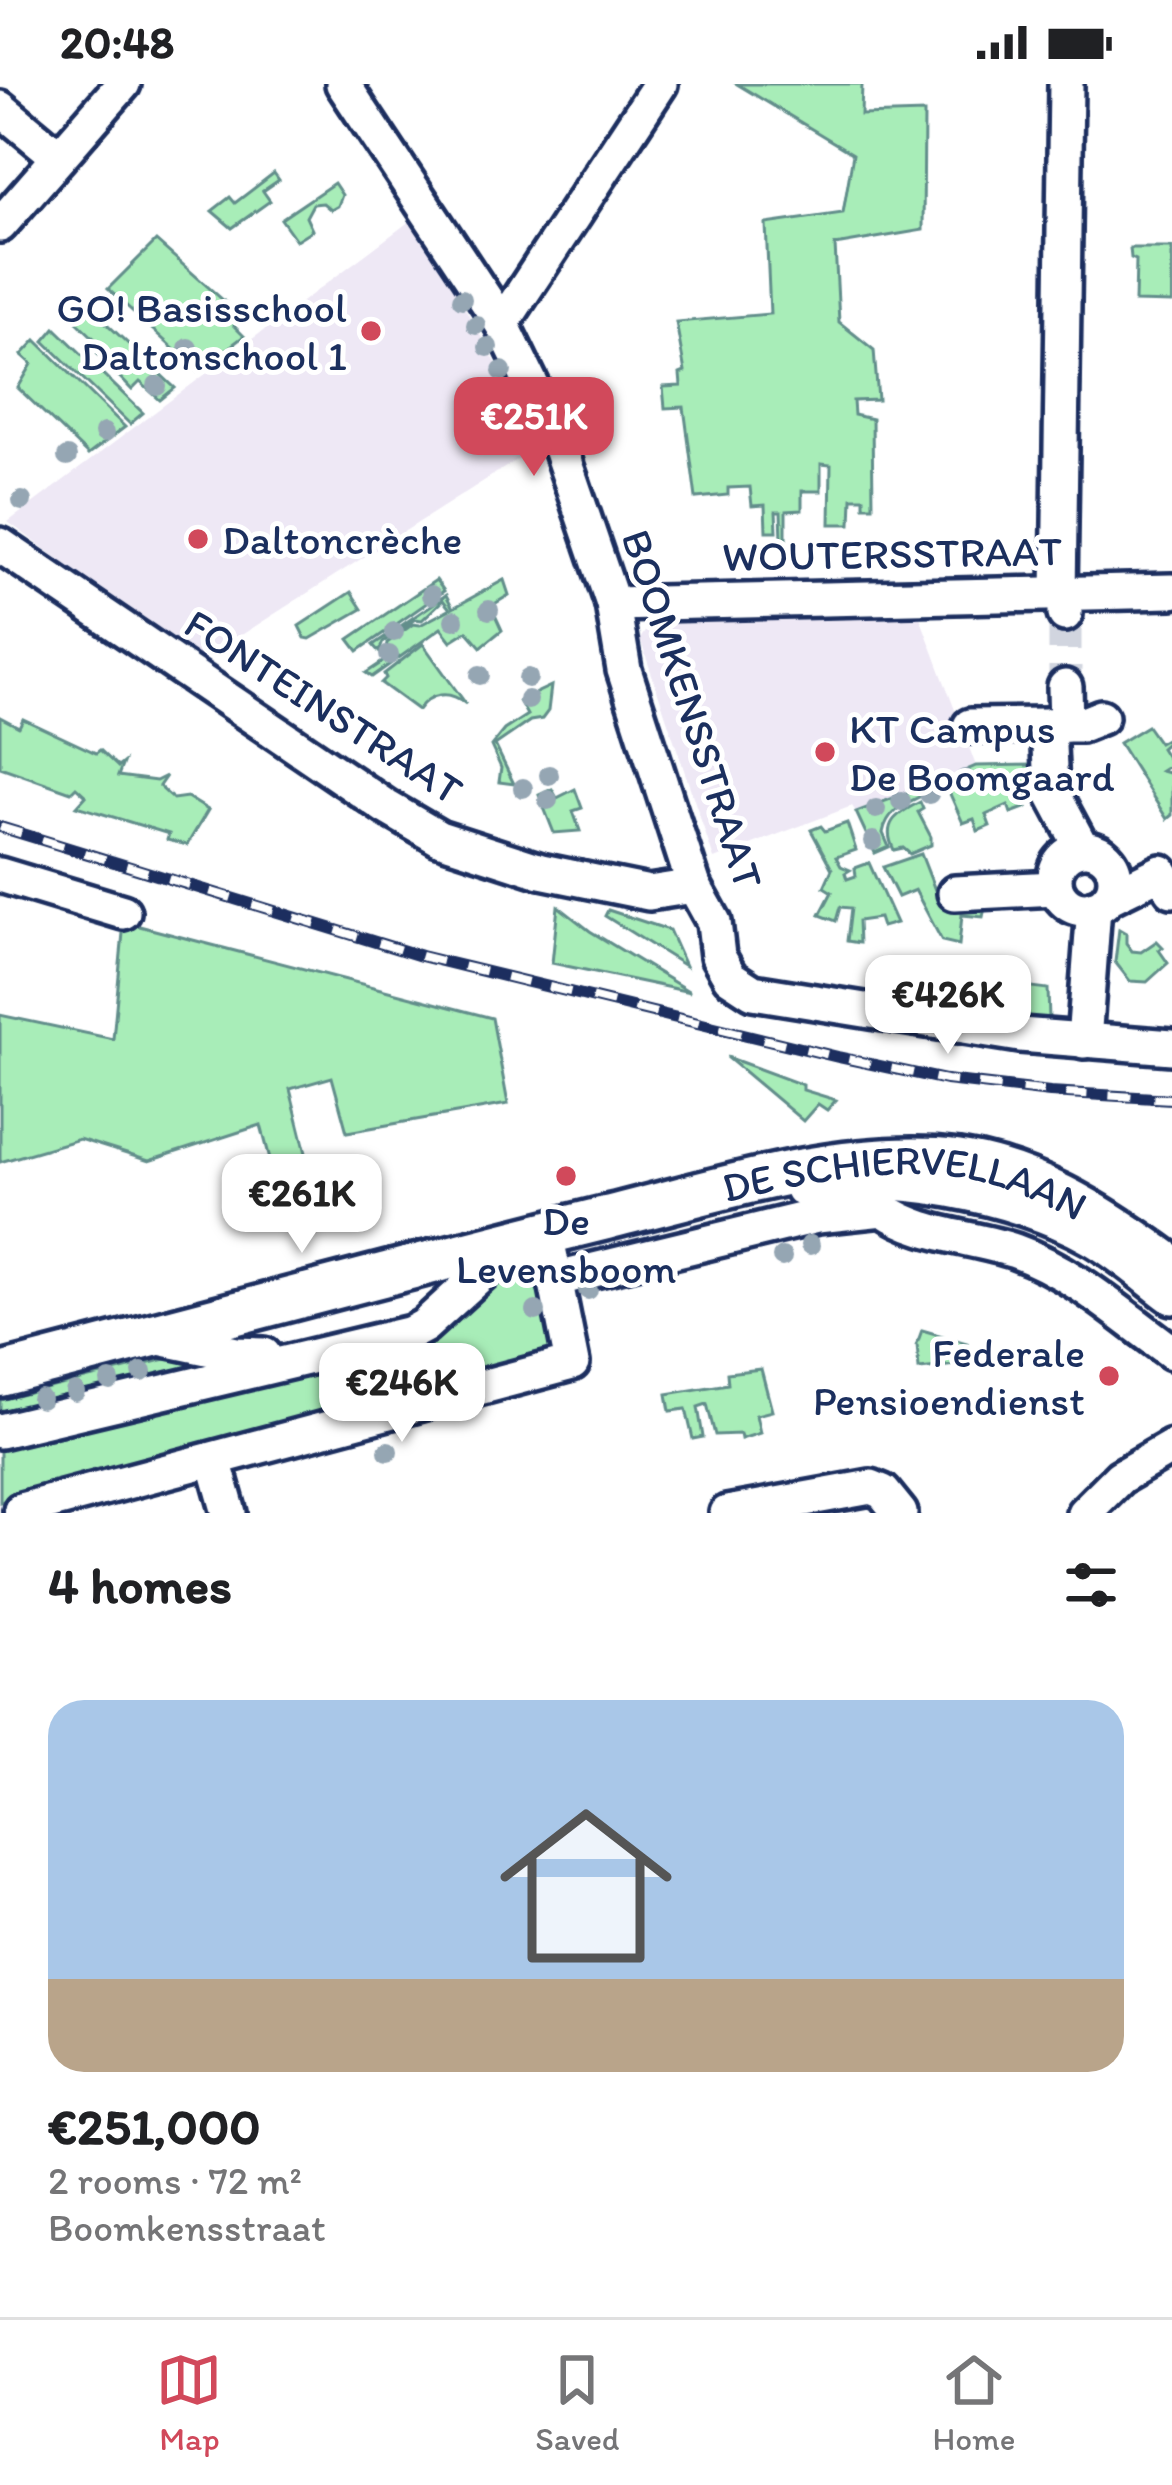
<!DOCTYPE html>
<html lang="en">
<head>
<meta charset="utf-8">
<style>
	:root { --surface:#fff; --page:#f6f6f6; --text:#202124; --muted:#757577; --line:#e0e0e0; --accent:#d1495b }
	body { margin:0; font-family:Itim,sans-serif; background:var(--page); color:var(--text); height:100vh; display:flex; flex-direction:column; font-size:45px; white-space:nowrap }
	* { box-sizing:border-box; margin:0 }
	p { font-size:39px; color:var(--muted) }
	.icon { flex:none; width:66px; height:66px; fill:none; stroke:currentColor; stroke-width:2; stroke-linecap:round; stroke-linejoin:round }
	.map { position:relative; height:1429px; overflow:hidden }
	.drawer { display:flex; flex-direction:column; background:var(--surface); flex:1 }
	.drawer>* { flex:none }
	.price { position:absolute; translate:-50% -102px; padding:0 27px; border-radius:24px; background:#fff; color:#222; font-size:39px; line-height:78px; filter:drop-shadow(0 3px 6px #0008) }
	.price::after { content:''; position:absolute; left:50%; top:72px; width:36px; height:27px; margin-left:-18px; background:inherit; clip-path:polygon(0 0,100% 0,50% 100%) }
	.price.on { background:var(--accent); color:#fff }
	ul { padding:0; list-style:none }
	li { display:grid; align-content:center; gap:24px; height:636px; padding:0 48px }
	li span { display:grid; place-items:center; height:372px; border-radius:36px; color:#555 }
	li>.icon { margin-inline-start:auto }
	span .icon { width:216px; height:216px; fill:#fffc; stroke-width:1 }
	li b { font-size:51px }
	h2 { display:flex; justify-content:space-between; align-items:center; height:144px; padding:0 48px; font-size:51px }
	.status { display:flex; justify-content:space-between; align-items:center; height:84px; padding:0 60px; background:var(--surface); direction:ltr }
	.status svg { height:33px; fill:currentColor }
	.tabs { display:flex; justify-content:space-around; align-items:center; height:168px; border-top:3px solid var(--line); background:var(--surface); font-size:33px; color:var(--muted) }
	.tabs a { display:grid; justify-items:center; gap:6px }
	.tabs .on { color:var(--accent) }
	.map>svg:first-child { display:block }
	.built { fill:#eee8f5 }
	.green { fill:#a8edb8; stroke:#628e8b; stroke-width:3 }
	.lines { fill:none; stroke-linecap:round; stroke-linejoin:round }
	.minor-tunnel { stroke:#d1d5df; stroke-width:33; stroke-dasharray:33 16; stroke-linecap:butt }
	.minor-casing { stroke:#1b2f5e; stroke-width:42 }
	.major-casing { stroke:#1b2f5e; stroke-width:51 }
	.minor { stroke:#fff; stroke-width:33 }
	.major { stroke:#fff; stroke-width:42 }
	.rail-casing { stroke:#1b2f5e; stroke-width:12 }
	.rail { stroke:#fff; stroke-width:8; stroke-dasharray:22; stroke-linecap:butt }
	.tree { fill:#95a6b3 }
	.poi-dot { fill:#d1495b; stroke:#fff; stroke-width:4.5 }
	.labels { text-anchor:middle; stroke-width:10; stroke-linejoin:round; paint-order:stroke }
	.poi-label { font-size:42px; fill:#1b2f5e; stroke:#fff; text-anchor:end }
	.street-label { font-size:42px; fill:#1b2f5e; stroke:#fff }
</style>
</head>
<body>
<div class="status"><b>20:48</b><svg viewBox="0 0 49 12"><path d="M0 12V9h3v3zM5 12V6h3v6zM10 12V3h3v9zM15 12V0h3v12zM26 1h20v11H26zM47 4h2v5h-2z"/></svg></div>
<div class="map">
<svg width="1172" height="1429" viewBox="0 0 1172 1429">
	<rect width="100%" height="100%" fill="#fff"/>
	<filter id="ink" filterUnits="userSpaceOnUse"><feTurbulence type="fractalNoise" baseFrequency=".00833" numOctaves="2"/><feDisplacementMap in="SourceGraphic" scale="24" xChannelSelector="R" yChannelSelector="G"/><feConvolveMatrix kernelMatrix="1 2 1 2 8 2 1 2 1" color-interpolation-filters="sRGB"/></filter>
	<g filter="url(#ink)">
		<g class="built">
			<path d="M414,134L542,360L199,578L8,438Z"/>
			<path d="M920,533L976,682L856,728L852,722L714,775L640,555L651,539Z"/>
		</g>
		<g class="green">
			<path d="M737,0H862L861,31L924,29L923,146L835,161L839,238L874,266L878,316L853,317L854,331L872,335L873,422H864V414H852L851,440H830L831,381L821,380V407H802V426L786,427V456H782L781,428H776L777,447H766L765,421L752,422L750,403L728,404V411L696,414L684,323L665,324L663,303L681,302L680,290L685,288L676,238L770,230L766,140L843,129L853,70Z"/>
			<path d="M274,89L279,96L263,107L270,117L232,144L212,127L230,113L235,119Z"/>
			<path d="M334,99L342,111L338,122L331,126L323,119L313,120L306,133L312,146L296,156L281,135Z"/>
			<path d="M156,157L242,233L234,242L244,252L198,287L108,205Z"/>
			<path d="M1130,164H1172V219L1135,218L1136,176L1131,174Z"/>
			<path d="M89,223L175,304L160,316L140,298L132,306L87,259L96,256L76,237Z"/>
			<path d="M55,244L58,247L143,329L130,340L44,257Z"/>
			<path d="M36,256L125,343L88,371L18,304L32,280L22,271Z"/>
			<path d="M436,496L444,507L358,567L349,555Z"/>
			<path d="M504,496L509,511L491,522L502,546L481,563L467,547L451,557L441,544L372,593L366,589L384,577L387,559L413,540L420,541L450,525L443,516L422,536L415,535L383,558L379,568L373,561L446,511L453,524Z"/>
			<path d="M351,508L362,525L310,555L305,554L299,542Z"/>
			<path d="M423,560L466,620C450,606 430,608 418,626L381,599L386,594L384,590Z"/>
			<path d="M551,602L548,627L542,635L530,637L495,661L514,700L499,698L501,684L491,662L504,646L527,631L519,617Z"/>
			<path d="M0,633L19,643L23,635L96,669L100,666L118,683L123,679L118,692L156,697L166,692L159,702L173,715L187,713L208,726L187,761L167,756L169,750L77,722L86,712L76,703L71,708L0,683Z"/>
			<path d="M1147,642L1159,659L1166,655L1168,658L1161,664L1168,675L1172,673V680L1161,687L1172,690V731L1167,735L1119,659Z"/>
			<path d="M1033,681L1042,704L1024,712L1027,723L1011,729L1008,721L986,731L990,742L978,747L974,735L963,739L946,701L968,692L967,686L976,682Z"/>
			<path d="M920,704L923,711C904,720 887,727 883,749L889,763L875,769L856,728Z"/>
			<path d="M552,705L557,714L575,705L582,724L573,727L580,747L554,749L539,711Z"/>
			<path d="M920,718L923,725L918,728L931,753V761L910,770L903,764L894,766C881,740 896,730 920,718Z"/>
			<path d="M847,739L856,766L836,773L841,782L850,786L845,789L847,795L856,792L855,784L869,779L896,839L882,843L879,834L858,837L859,859L847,857L851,824L840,823L836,837L820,831L832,808L824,803L832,785L811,746L821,742L825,747Z"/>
			<path d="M921,770L935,806L957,798L986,819L983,833L962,831L959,861L942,857L915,806L898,813L883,783Z"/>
			<path d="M558,822L590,847L690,908L552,879Z"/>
			<path d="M608,826L669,846L685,882L605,832Z"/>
			<path d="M124,838L492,934L508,1020L347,1048L332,993L290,1005L309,1081L274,1090L261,1041L149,1077L79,1055L0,1078V931L113,955Z"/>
			<path d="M1119,845L1126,849V859L1132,867L1141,868L1157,857L1163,863L1159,866L1168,879L1147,898L1130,897L1115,878Z"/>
			<path d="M1008,900L1048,905L1049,936L1000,932L1002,910H1008Z"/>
			<path d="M727,973L803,1001V1006L836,1016L827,1026L818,1020L803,1037Z"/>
			<path d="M537,1177L558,1277L0,1418V1357L416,1252L490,1194Z"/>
			<path d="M922,1246L967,1259L965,1271L976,1279L919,1285L917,1260Z"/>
			<path d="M198,1272L223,1283L0,1337V1316L170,1274Z"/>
			<path d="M761,1285L772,1327L756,1331L760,1349L741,1355L740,1350L715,1351L707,1320L698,1323L703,1353L693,1355L686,1325L670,1327L667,1310L728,1300L727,1289Z"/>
		</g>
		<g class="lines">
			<path class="minor-tunnel" d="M1065,533V603"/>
			<g class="minor-casing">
				<g id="minor">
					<path d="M343,0L502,240L554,347L613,520L624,586L694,802L714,838L718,872L730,893L753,908L1020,951L1172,963"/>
					<path d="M0,24L59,73"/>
					<path d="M0,141L123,0"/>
					<path d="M502,240L660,0"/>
					<path d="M0,461L386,723L439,754L541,787L649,809L694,802"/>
					<path d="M613,520L1172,507"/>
					<path d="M1065,530V520L1059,511L1066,0"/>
					<path d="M1065,603L1066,641H1048L1051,706L1082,764"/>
					<path d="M1066,641H1081L1101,633"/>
					<path d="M970,642L1048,641"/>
					<circle cx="1085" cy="795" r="30"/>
					<path d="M0,791L123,828"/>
					<path d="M955,809L1056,804"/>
					<path d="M1108,814L1161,788L1172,806"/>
					<path d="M1084,957L1094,823"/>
					<path d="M802,1105C885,1085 1017,1112 1090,1153C1119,1169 1145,1193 1172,1213"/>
					<path d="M557,1195L817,1132L883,1125C921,1152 971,1152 1015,1167C1074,1188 1122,1232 1172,1268"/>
					<path d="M150,1252L236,1270L264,1271"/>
					<path d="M0,1347L411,1249L424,1242L490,1182L524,1172"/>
					<path d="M214,1376L229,1429"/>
					<path d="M21,1426L572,1279L546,1149"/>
					<path d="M727,1429L871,1403L883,1408L900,1429"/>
					<path d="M1084,1429L1120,1393L1172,1363"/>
				</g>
			</g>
			<g class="major-casing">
				<g id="major">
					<path id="s1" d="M0,1291C202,1239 403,1184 606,1134C712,1108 826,1070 936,1076C1026,1082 1102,1132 1172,1183"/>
				</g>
			</g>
			<use href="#minor" class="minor"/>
			<use href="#major" class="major"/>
			<g class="rail-casing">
				<path id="rail" d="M0,743L421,872L838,973L946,996L1050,1008L1172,1015"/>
			</g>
			<use href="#rail" class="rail"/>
		</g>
		<g class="tree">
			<circle cx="462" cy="215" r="10"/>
			<circle cx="476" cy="241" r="10"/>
			<circle cx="488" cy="263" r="10"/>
			<circle cx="188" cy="264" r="10"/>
			<circle cx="502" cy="287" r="10"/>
			<circle cx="157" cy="302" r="10"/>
			<circle cx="104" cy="349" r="10"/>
			<circle cx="67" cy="373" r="10"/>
			<circle cx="22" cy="417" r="10"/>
			<circle cx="431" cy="511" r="10"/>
			<circle cx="489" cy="526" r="10"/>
			<circle cx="454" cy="536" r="10"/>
			<circle cx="394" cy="548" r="10"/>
			<circle cx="389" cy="571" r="10"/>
			<circle cx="480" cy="591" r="10"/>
			<circle cx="528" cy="594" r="10"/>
			<circle cx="528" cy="616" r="10"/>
			<circle cx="549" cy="691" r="10"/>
			<circle cx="965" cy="695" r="10"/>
			<circle cx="523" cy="704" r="10"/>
			<circle cx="929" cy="710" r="10"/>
			<circle cx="548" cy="716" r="10"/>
			<circle cx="901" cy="717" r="10"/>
			<circle cx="876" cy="725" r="10"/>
			<circle cx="873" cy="757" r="10"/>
			<circle cx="810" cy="1161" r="10"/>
			<circle cx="782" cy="1173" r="10"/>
			<circle cx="588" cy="1206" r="10"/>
			<circle cx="536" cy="1227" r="10"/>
			<circle cx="142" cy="1288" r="10"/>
			<circle cx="110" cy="1297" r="10"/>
			<circle cx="75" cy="1308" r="10"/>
			<circle cx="41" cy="1315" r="10"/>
			<circle cx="388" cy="1367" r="10"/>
		</g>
	</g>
	<g class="poi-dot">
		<circle cx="371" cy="247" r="12"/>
		<circle cx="198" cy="455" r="12"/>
		<circle cx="825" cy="668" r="12"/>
		<circle cx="566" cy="1092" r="12"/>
		<circle cx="1109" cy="1292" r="12"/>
	</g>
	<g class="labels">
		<g class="poi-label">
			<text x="347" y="238">GO! Basisschool<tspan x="347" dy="48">Daltonschool 1</tspan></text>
			<text x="222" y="470" text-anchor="start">Daltoncrèche</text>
			<text x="849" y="659" text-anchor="start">KT Campus<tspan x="849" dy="48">De Boomgaard</tspan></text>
			<text x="566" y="1151" text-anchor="middle">De<tspan x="566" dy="48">Levensboom</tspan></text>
			<text x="1085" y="1283">Federale<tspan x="1085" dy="48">Pensioendienst</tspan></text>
		</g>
		<g class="street-label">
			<text transform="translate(892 469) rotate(-1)" y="15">WOUTERSSTRAAT</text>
			<text transform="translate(324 622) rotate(33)" y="15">FONTEINSTRAAT</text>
			<text transform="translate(693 625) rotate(72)" y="15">BOOMKENSSTRAAT</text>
			<text dy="15" stroke="none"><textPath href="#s1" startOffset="933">DE SCHIERVELLAAN</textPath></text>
		</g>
	</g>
</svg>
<b class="price on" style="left:534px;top:395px">€251K</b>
<b class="price" style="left:948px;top:973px">€426K</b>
<b class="price" style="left:302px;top:1172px">€261K</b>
<b class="price" style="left:402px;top:1361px">€246K</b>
</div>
<section class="drawer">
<h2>4 homes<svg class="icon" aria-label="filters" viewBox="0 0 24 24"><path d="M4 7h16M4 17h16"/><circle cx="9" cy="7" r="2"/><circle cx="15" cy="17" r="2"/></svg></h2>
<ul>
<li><span style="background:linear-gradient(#a9c7e8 75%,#b9a48a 0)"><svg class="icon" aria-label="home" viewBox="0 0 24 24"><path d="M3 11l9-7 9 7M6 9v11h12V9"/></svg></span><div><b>€251,000</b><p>2 rooms · 72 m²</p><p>Boomkensstraat</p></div></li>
</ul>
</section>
<nav class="tabs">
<a class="on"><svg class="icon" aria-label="map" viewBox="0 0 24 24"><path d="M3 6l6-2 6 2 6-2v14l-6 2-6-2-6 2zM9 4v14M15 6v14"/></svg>Map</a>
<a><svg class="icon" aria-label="saved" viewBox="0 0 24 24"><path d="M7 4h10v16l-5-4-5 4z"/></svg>Saved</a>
<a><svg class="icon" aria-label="home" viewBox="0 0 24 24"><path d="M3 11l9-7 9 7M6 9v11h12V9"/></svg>Home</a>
</nav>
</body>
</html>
